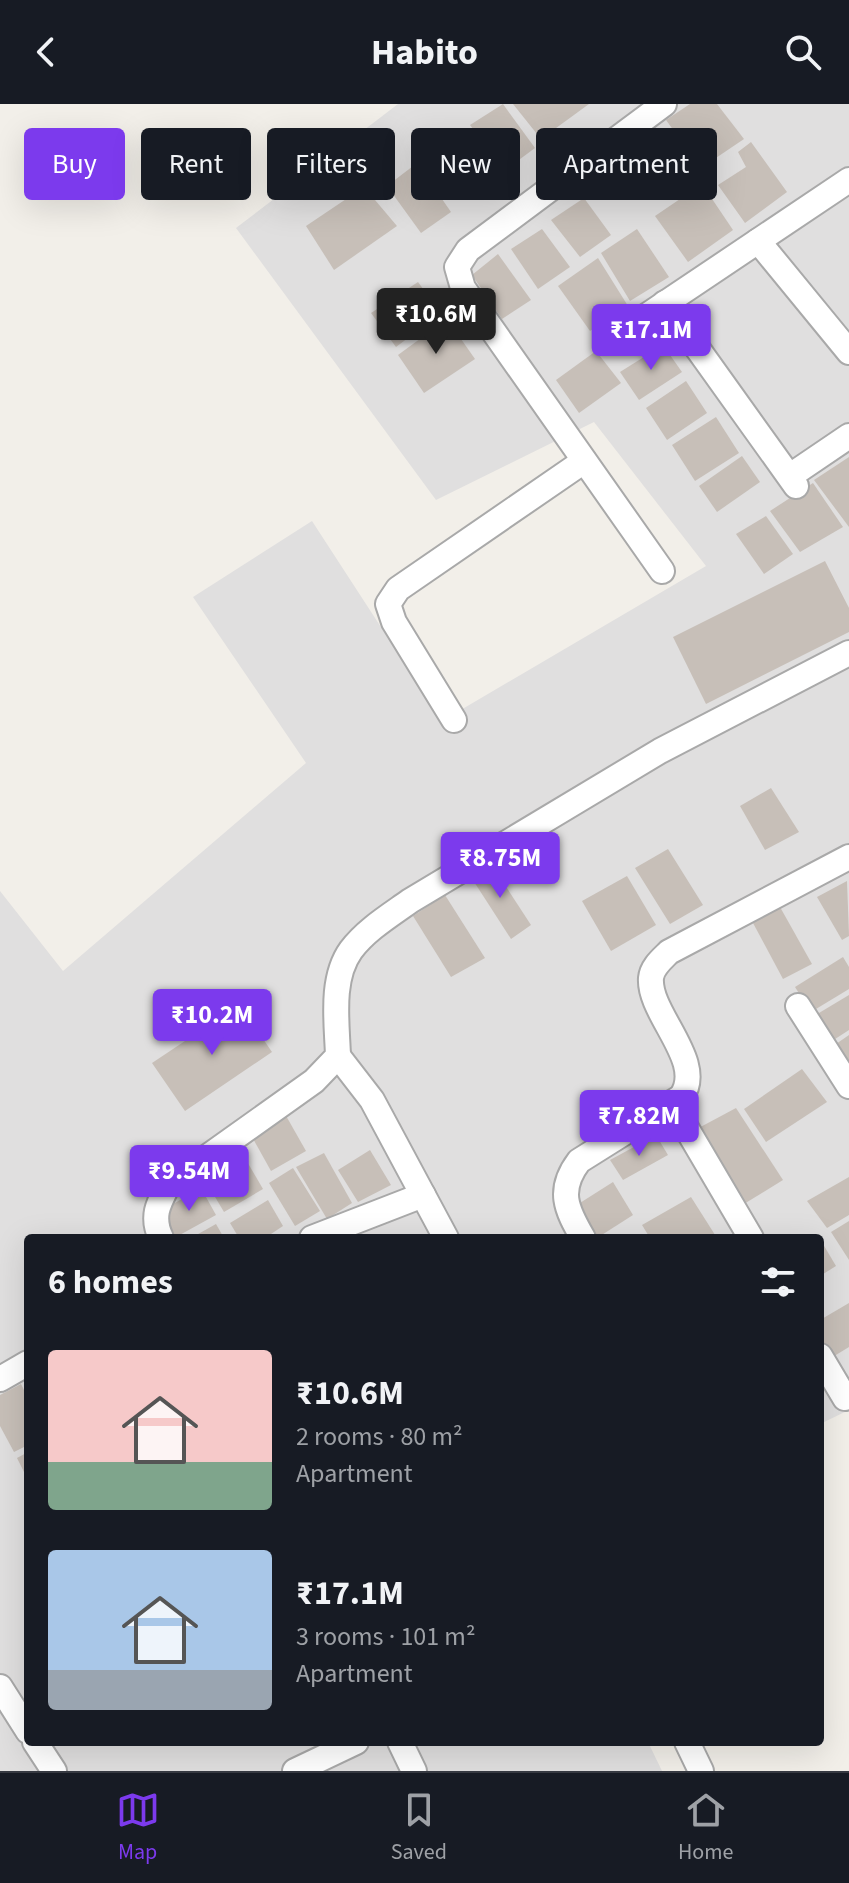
<!DOCTYPE html>
<html lang="en">
<head>
<meta charset="utf-8">
<style>
	:root { --surface:#171b24; --page:#242831; --text:#f1f3f6; --muted:#9ea1a6; --line:#363941; --accent:#7c3aed }
	body { margin:0; font-family:"Source Sans 3",sans-serif; background:var(--page); color:var(--text); height:100vh; display:flex; flex-direction:column; font-size:30px; white-space:nowrap }
	* { box-sizing:border-box; margin:0 }
	p { font-size:26px; color:var(--muted) }
	.icon { flex:none; width:44px; height:44px; fill:none; stroke:currentColor; stroke-width:2; stroke-linecap:round; stroke-linejoin:round }
	.map { position:relative; flex:1; overflow:hidden }
	.side { position:absolute; left:24px; top:1130px; width:800px; height:512px; display:flex; flex-direction:column; background:var(--surface); border-radius:8px; box-shadow:0 8px 32px #0002 }
	.side>* { flex:none }
	.top-card { position:absolute; left:24px; top:24px; width:802px; height:72px; display:flex; gap:16px }
	.price { position:absolute; translate:-50% -68px; padding:0 18px; border-radius:8px; background:var(--accent); color:#fff; font-size:26px; line-height:52px; filter:drop-shadow(0 2px 4px #0008) }
	.price::after { content:''; position:absolute; left:50%; top:48px; width:24px; height:18px; margin-left:-12px; background:inherit; clip-path:polygon(0 0,100% 0,50% 100%) }
	.price.active { background:#222; color:#fff }
	ul { padding:0; list-style:none }
	li { display:flex; align-items:center; gap:24px; height:200px; padding:0 24px }
	li span { display:grid; place-items:center; flex:none; width:224px; height:160px; border-radius:8px; color:#555 }
	li>.icon { margin-inline-start:auto }
	span .icon { width:96px; height:96px; fill:#fffc; stroke-width:1 }
	li b { font-size:34px }
	h2 { display:flex; justify-content:space-between; align-items:center; height:96px; padding:0 24px; font-size:34px }
	.pill { padding:0 28px; border-radius:8px; background:var(--surface); box-shadow:0 8px 32px #0002; font-size:28px; line-height:72px }
	.pill.active { background:var(--accent); color:#fff }
	header { display:flex; justify-content:space-between; align-items:center; height:104px; padding:0 24px; background:var(--surface); font-size:36px; font-weight:700 }
	.tab-bar { display:flex; justify-content:space-around; align-items:center; height:112px; border-top:2px solid var(--line); background:var(--surface); font-size:22px; color:var(--muted) }
	.tab-bar a { display:grid; justify-items:center; gap:4px }
	.tab-bar .active { color:var(--accent) }
	.map>svg:first-child { display:block }
	.residential { fill:#e0dfdf }
	.building { fill:#c7bfb8 }
	.lines { fill:none; stroke-linecap:round; stroke-linejoin:round }
	.street-casing { stroke:#a9a9a9; stroke-width:28 }
	.street { stroke:#fff; stroke-width:24 }
</style>
</head>
<body>
<header><svg class="icon" aria-label="back" viewBox="0 0 24 24"><path d="M15 5l-7 7 7 7"/></svg>Habito<svg class="icon" aria-label="search" viewBox="0 0 24 24"><circle cx="10" cy="10" r="6"/><path d="M15 15l6 6"/></svg></header>
<div class="map">
<svg width="849" height="1667" viewBox="0 0 849 1667">
	<rect width="100%" height="100%" fill="#f2efe9"/>
	<path class="residential" d="M398,0H849V1306L820,1320V1134H28V1638H648L662,1667H0V787L63,867L306,659L193,493L312,417L442,617L706,462L594,318L436,396L236,124Z"/>
	<g class="building">
		<path d="M503,0L535,44L504,67L470,21Z"/>
		<path d="M513,0H589L541,35Z"/>
		<path d="M690,0H717L744,35L701,64L666,16Z"/>
		<path d="M461,26L495,72L464,95L429,50Z"/>
		<path d="M666,29L693,68L655,94L628,55Z"/>
		<path d="M751,38L787,88L745,119L718,81L746,63L738,48Z"/>
		<path d="M417,59L451,108L421,129L387,82Z"/>
		<path d="M702,80L733,126L688,158L655,112Z"/>
		<path d="M364,83L397,122L334,166L306,122Z"/>
		<path d="M584,94L611,131L580,153L551,116Z"/>
		<path d="M542,125L570,163L538,185L511,145Z"/>
		<path d="M637,125L669,173L630,197L601,149Z"/>
		<path d="M498,150L531,196L502,215L472,171Z"/>
		<path d="M598,154L628,202L590,227L558,182Z"/>
		<path d="M418,178L441,209L396,243L371,209Z"/>
		<path d="M447,215L475,255L424,289L398,251Z"/>
		<path d="M663,241L682,268L639,296L620,268Z"/>
		<path d="M596,247L621,279L579,309L556,276Z"/>
		<path d="M686,277L707,309L667,336L646,304Z"/>
		<path d="M716,313L739,349L695,377L672,341Z"/>
		<path d="M742,352L760,378L717,408L699,382Z"/>
		<path d="M849,353V423L814,376Z"/>
		<path d="M813,379L843,423L800,448L770,407Z"/>
		<path d="M766,412L793,450L764,470L736,430Z"/>
		<path d="M825,457L849,504V528L706,600L673,533Z"/>
		<path d="M771,684L799,728L765,746L740,702Z"/>
		<path d="M668,745L703,801L670,820L635,764Z"/>
		<path d="M490,758L531,821L511,835L469,770Z"/>
		<path d="M627,772L656,821L611,847L582,797Z"/>
		<path d="M847,777L849,832L842,836L817,793Z"/>
		<path d="M445,791L485,854L451,873L413,812Z"/>
		<path d="M780,803L812,860L783,875L753,819Z"/>
		<path d="M843,853L849,863V885L811,908L795,883Z"/>
		<path d="M849,891V926L832,937L814,912Z"/>
		<path d="M239,900L272,948L185,1007L152,959L185,937L181,931L200,918L204,924Z"/>
		<path d="M849,931V964L836,940Z"/>
		<path d="M802,965L827,998L766,1038L744,1005Z"/>
		<path d="M736,1004L783,1076L739,1103L693,1027Z"/>
		<path d="M285,1010L306,1047L271,1067L251,1031Z"/>
		<path d="M656,1031L668,1051L623,1076L610,1056Z"/>
		<path d="M370,1046L391,1081L358,1098L338,1066Z"/>
		<path d="M242,1049L263,1085L224,1108L202,1071Z"/>
		<path d="M324,1049L352,1099L327,1115L296,1063Z"/>
		<path d="M293,1064L320,1107L295,1122L269,1079Z"/>
		<path d="M849,1073V1111L827,1124L807,1097Z"/>
		<path d="M613,1078L633,1111L597,1134H589L572,1104Z"/>
		<path d="M201,1084L216,1111L176,1133L161,1107Z"/>
		<path d="M691,1093L717,1134H650L642,1121Z"/>
		<path d="M268,1096L283,1122L265,1134H239L230,1119Z"/>
		<path d="M849,1117V1156L831,1128Z"/>
		<path d="M216,1120L224,1134H191Z"/>
		<path d="M820,1135L836,1162L820,1172Z"/>
		<path d="M849,1199V1243L831,1254L820,1235V1216Z"/>
		<path d="M21,1280L28,1294V1341L14,1348L0,1322V1291Z"/>
		<path d="M28,1348V1376L17,1354Z"/>
	</g>
	<g class="lines">
		<g class="street-casing">
			<g id="street">
				<path d="M758,137L849,248"/>
				<path d="M665,199L796,382"/>
				<path d="M624,227L849,76"/>
				<path d="M790,372L849,332"/>
				<path d="M662,467L463,184L457,163L468,146L664,0"/>
				<path d="M454,616L394,518L388,500L398,485L584,357"/>
				<path d="M798,902L849,982"/>
				<path d="M338,952L372,996L446,1134"/>
				<path d="M681,993L684,1020L751,1134"/>
				<path d="M161,1134C151,1113 158,1100 168,1081L314,977L338,952C337,919 330,875 351,846C366,826 389,812 410,797L660,647L849,549"/>
				<path d="M312,1134L423,1091"/>
				<path d="M583,1134C566,1105 557,1086 579,1057L681,993C707,958 648,910 651,874C652,863 662,855 669,848L849,753"/>
				<path d="M820,1252L845,1294"/>
				<path d="M0,1275L28,1259"/>
				<path d="M0,1583L28,1627"/>
				<path d="M35,1638L54,1667"/>
				<path d="M400,1638L414,1667"/>
				<path d="M687,1638L701,1667"/>
				<path d="M295,1667L356,1638"/>
			</g>
		</g>
		<use href="#street" class="street"/>
	</g>
</svg>
<b class="price active" style="left:436px;top:252px">₹10.6M</b>
<b class="price" style="left:651px;top:268px">₹17.1M</b>
<b class="price" style="left:500px;top:796px">₹8.75M</b>
<b class="price" style="left:212px;top:953px">₹10.2M</b>
<b class="price" style="left:639px;top:1054px">₹7.82M</b>
<b class="price" style="left:189px;top:1109px">₹9.54M</b>
<div class="top-card">
<a class="pill active">Buy</a>
<a class="pill">Rent</a>
<a class="pill">Filters</a>
<a class="pill">New</a>
<a class="pill">Apartment</a>
</div>
<section class="side">
<h2>6 homes<svg class="icon" aria-label="filters" viewBox="0 0 24 24"><path d="M4 7h16M4 17h16"/><circle cx="9" cy="7" r="2"/><circle cx="15" cy="17" r="2"/></svg></h2>
<ul>
<li><span style="background:linear-gradient(#f6c9c9 70%,#7fa58c 0)"><svg class="icon" aria-label="home" viewBox="0 0 24 24"><path d="M3 11l9-7 9 7M6 9v11h12V9"/></svg></span><div><b>₹10.6M</b><p>2 rooms · 80 m²</p><p>Apartment</p></div></li>
<li><span style="background:linear-gradient(#a9c7e8 75%,#9aa5b1 0)"><svg class="icon" aria-label="home" viewBox="0 0 24 24"><path d="M3 11l9-7 9 7M6 9v11h12V9"/></svg></span><div><b>₹17.1M</b><p>3 rooms · 101 m²</p><p>Apartment</p></div></li>
</ul>
</section>
</div>
<nav class="tab-bar">
<a class="active"><svg class="icon" aria-label="map" viewBox="0 0 24 24"><path d="M3 6l6-2 6 2 6-2v14l-6 2-6-2-6 2zM9 4v14M15 6v14"/></svg>Map</a>
<a><svg class="icon" aria-label="saved" viewBox="0 0 24 24"><path d="M7 4h10v16l-5-4-5 4z"/></svg>Saved</a>
<a><svg class="icon" aria-label="home" viewBox="0 0 24 24"><path d="M3 11l9-7 9 7M6 9v11h12V9"/></svg>Home</a>
</nav>
</body>
</html>
